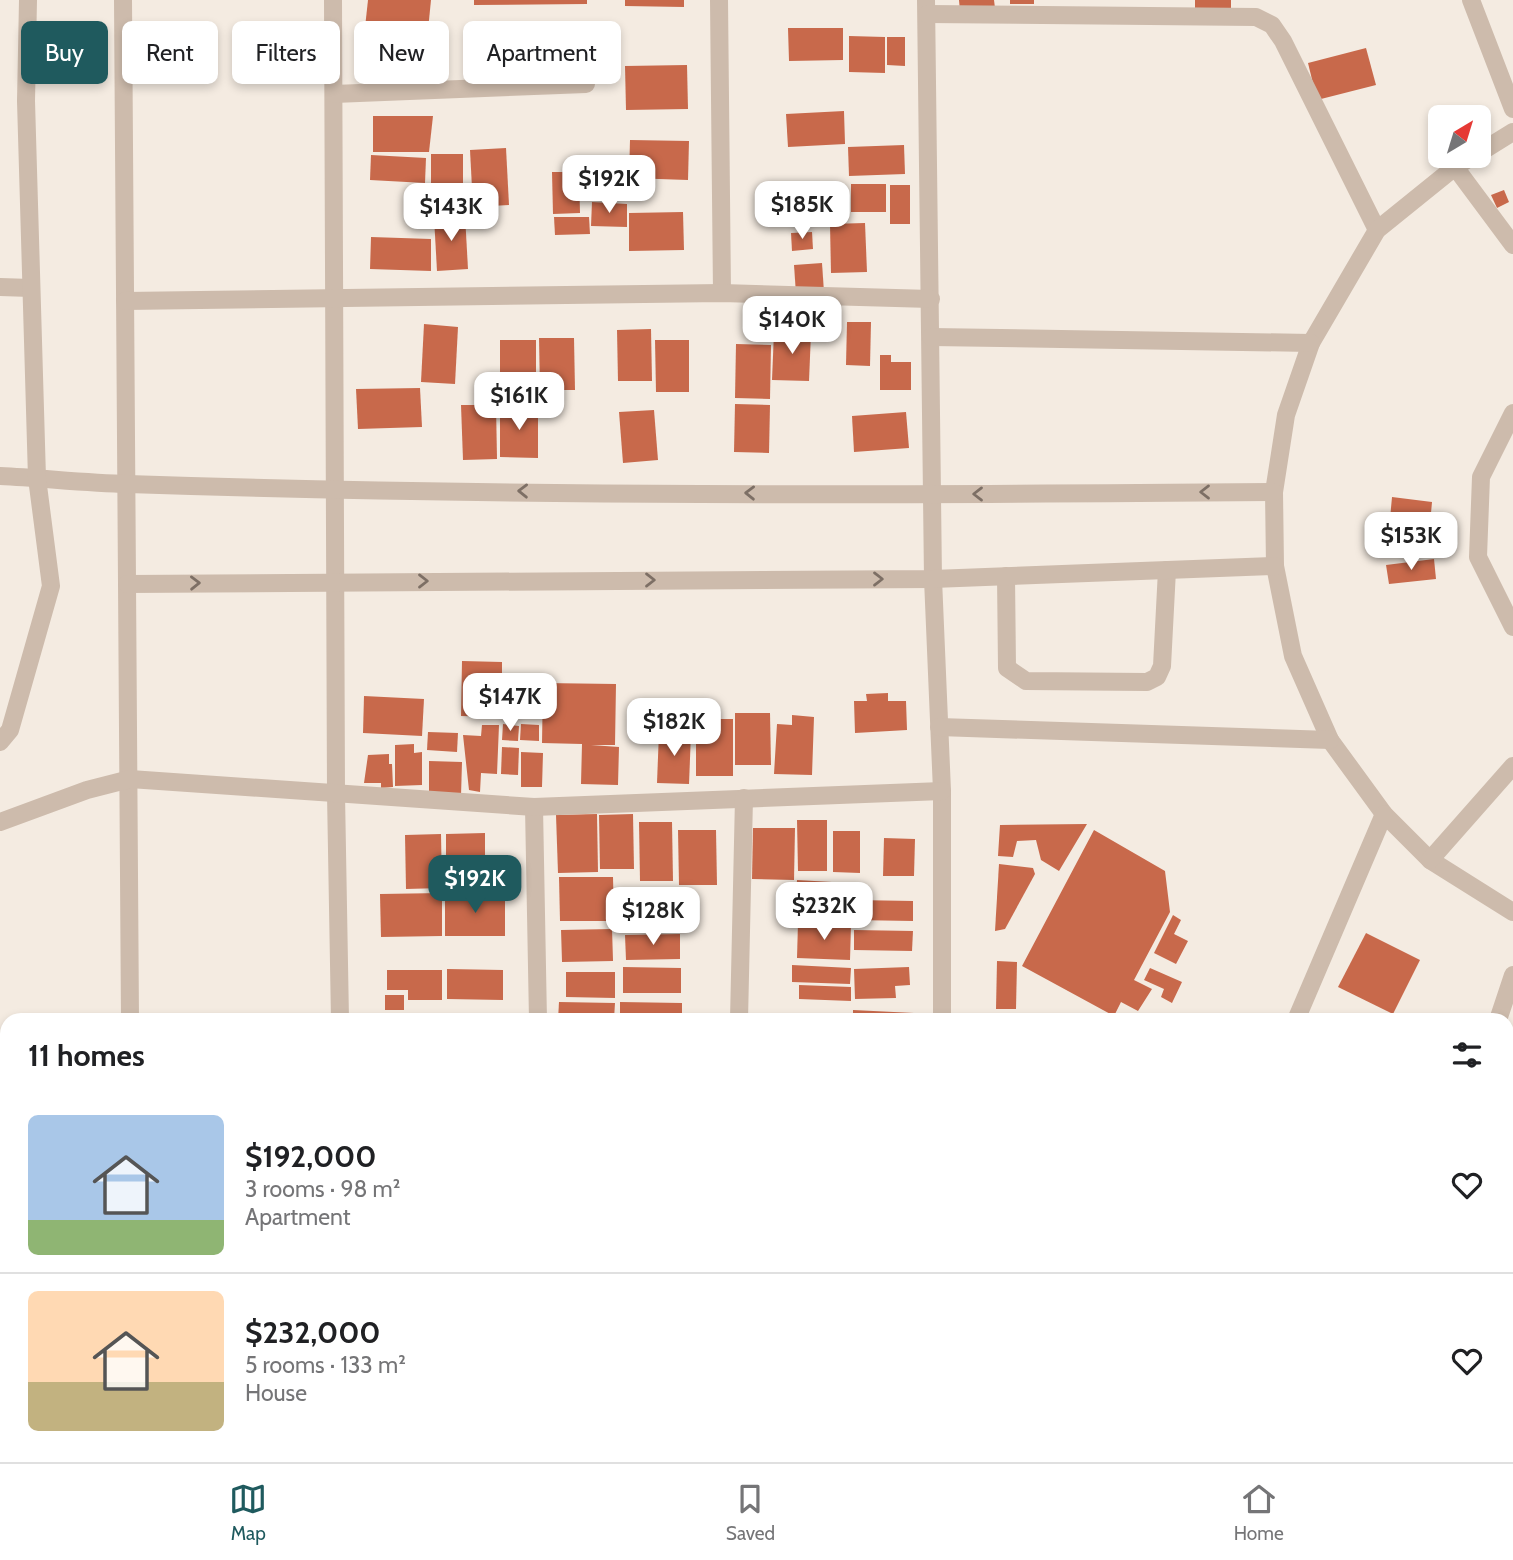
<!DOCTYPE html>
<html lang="en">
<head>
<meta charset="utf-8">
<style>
	:root { --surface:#fff; --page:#f2f2f2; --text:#202124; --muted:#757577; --line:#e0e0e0; --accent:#1f5a5e }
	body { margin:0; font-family:Cabin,sans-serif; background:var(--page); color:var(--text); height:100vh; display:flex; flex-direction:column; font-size:26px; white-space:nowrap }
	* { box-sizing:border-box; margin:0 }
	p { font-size:23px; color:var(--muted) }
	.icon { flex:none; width:38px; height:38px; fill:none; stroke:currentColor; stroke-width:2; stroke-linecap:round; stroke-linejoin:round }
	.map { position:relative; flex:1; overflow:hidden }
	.details { position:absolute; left:0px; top:1013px; width:1514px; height:450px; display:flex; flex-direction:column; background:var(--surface); border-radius:21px 21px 0 0; box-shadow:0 4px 10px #0003 }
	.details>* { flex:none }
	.guide { position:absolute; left:21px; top:21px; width:700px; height:63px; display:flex; gap:14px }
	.needle { width:46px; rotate:38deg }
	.controls { position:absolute; left:1428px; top:105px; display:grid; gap:14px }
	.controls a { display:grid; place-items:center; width:63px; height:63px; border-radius:10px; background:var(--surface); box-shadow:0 4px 10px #0003; font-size:35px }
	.price { position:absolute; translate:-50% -60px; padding:0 16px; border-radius:14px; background:#fff; color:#222; font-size:23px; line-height:46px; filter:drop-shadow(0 2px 4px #0008) }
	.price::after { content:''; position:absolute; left:50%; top:42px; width:21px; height:16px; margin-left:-10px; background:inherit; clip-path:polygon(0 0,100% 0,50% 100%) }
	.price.current { background:var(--accent); color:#fff }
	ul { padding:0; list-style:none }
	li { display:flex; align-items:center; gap:21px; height:175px; padding:0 28px }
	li+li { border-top:2px solid var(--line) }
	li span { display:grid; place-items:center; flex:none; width:196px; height:140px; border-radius:10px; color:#555 }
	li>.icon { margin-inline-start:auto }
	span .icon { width:84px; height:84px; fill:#fffc; stroke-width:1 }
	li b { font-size:30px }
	h2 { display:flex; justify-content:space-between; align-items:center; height:84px; padding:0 28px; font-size:30px }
	.tag { padding:0 24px; border-radius:10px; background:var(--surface); box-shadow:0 4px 10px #0003; font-size:24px; line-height:63px }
	.tag.current { background:var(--accent); color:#fff }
	.dock { display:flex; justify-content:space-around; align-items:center; height:98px; border-top:2px solid var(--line); background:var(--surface); font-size:19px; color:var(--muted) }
	.dock a { display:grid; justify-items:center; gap:4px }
	.dock .current { color:var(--accent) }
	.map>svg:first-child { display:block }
	.building { fill:#c8694b }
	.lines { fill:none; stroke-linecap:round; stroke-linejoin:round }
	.minor { stroke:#cdbbac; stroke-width:18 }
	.oneway { stroke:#7d6f65 }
</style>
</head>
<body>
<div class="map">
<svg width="1513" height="1462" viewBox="0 0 1513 1462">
	<rect width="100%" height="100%" fill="#f4ebe1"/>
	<g class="building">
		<path d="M368,0H431L424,70L361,64Z"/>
		<path d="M474,0H587V4L474,5Z"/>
		<path d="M625,0H684V7L625,6Z"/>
		<path d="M959,0H994L995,8L960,11Z"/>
		<rect x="1010" y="0" width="24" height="4"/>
		<path d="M1195,0H1231V11L1195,12Z"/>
		<path d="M788,28H843V60L789,61Z"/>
		<path d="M849,36L885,37V73L849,72Z"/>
		<path d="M887,37H905V66L887,65Z"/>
		<path d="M1366,48L1376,85L1317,100L1308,63Z"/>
		<path d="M687,65L688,109L626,110L625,66Z"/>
		<path d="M844,111L845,144L788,147L786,114Z"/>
		<path d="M373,116H433L429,152H373Z"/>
		<path d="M630,140L689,141L688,180L629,178Z"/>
		<path d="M904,145L905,174L849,176L848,147Z"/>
		<path d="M506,148L509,205L473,207L470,150Z"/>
		<rect x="431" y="154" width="32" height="53"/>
		<path d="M371,155L426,158L425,183L370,180Z"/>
		<path d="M552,172H579L580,213L553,214Z"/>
		<path d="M589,176H626L625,201L588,200Z"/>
		<rect x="851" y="184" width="35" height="28"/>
		<rect x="890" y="185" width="20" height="39"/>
		<path d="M1504,190L1509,202L1497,208L1491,195Z"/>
		<path d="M592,202L627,204V227L591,226Z"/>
		<path d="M683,212L684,250L629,251V213Z"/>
		<path d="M465,215L468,269L437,271L434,217Z"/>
		<path d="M554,217H589L590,234L555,235Z"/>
		<path d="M865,223L867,272L831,273L830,224Z"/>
		<path d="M812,232L813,249L792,251L791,233Z"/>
		<path d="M371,237L431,239V271L370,269Z"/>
		<path d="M822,263L824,292L796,294L794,265Z"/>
		<path d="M847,322H871L870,366L846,365Z"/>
		<path d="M424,324L458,327L455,384L421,382Z"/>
		<path d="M651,329L652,381H618L617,330Z"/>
		<path d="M774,332L811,333L809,381L772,380Z"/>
		<path d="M539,338H574L575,390H540Z"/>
		<path d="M500,340H536V386L521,385V399H500Z"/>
		<path d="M655,340H689V392H656Z"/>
		<path d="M736,344L771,345L770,399L735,398Z"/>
		<path d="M880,355H891V362H911V390H880Z"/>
		<path d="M420,388L422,427L358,429L356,389Z"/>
		<path d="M735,404L770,405L769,453L734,452Z"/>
		<path d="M461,405H496L497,459L463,460Z"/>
		<path d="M500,406H538V458L500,457Z"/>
		<path d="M654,410L658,460L623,463L619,412Z"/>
		<path d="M906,412L909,448L854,452L852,416Z"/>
		<path d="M1392,497L1432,502L1429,534L1389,530Z"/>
		<path d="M1434,559L1436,579L1389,584L1386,565Z"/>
		<path d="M462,661L502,662V680H491L490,695H502L501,717L461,716Z"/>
		<path d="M543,683L616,684L615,745H591L619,747L618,785L581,784L582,744L542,743Z"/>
		<path d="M888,693V701H906L907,730L855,733L854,701H867L866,694Z"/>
		<path d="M364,696L424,699L422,736L363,733Z"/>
		<path d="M735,713H770L771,765H735Z"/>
		<path d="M792,715L814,717L812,775L774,774L777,724L792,725Z"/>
		<rect x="696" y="719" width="37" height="57"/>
		<path d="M503,724L519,726L518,741L502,740Z"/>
		<path d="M521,724L539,725V741L520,740Z"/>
		<path d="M482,725H499L497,774L481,773L480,792L469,790L463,735L481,736Z"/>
		<path d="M428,732L458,733L457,752L427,750Z"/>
		<path d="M659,732L691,733L689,784L657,783Z"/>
		<path d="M414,744V753L422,752V785L395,786V745Z"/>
		<path d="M502,747L519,748L518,775L501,774Z"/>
		<path d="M521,752L543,753L542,787H521Z"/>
		<path d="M389,754V764H392L393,787L381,788V783H364L368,755Z"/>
		<path d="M429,761L462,762L461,796H429Z"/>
		<path d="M597,814L598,872L558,873L556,815Z"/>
		<path d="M633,814L634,869H600L599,815Z"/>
		<path d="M797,820H827V871H798Z"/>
		<path d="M639,822H672L673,881H640Z"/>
		<path d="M1087,824L1059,871L1041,860L1036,840L1017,841L1013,857L998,856L1000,825Z"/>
		<path d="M753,828H795L794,880L752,879Z"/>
		<path d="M678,830H716L717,885H679Z"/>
		<path d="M1094,830L1165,871L1170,912L1134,980L1152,989L1138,1011L1121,1002L1114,1016L1022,966Z"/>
		<path d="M833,831H860V873L833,872Z"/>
		<path d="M485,833V888L446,889V834Z"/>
		<path d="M441,834L442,888L406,889L405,835Z"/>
		<path d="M884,838L915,839L914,876H883Z"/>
		<path d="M999,864L1033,868L1035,874L1005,929L995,931Z"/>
		<path d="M559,877H613L614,921H560Z"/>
		<path d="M797,880L832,882L831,895H821L820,909L795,908Z"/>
		<path d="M442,893V936L381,937L380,894Z"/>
		<path d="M445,893L505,894V936H445Z"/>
		<path d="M855,900L913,901V921L854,920Z"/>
		<path d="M1173,915L1181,920L1174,934L1188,941L1176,964L1154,953Z"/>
		<path d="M798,923L851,925L850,960L797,958Z"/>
		<path d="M612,929L613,961L562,962L561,930Z"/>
		<path d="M854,930L913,931L912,951L854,950Z"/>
		<path d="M1366,933L1420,960L1393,1014L1338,987Z"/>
		<path d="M680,934V959L626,960L625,935Z"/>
		<path d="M997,961L1017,962L1016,1009H996Z"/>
		<path d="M792,965L851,968L850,984L792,982Z"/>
		<path d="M623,967L681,968V993H623Z"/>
		<path d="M909,967L910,985L895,986L896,998L855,999L854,969Z"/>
		<path d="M1150,968L1182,982L1172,1003L1161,997L1164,989L1144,980Z"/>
		<path d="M447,969L503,970V1000L447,999Z"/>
		<path d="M387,970H442V1000H408V990H387Z"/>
		<path d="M566,972H615V998L566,997Z"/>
		<path d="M799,985L851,987V1001L799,999Z"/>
		<rect x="385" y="995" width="19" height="15"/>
		<path d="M559,1002L615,1003L614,1020H558Z"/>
		<path d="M620,1002L682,1003V1020H620Z"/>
		<path d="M853,1010L914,1013V1020H853Z"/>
		<rect x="384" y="1014" width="23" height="6"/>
		<rect x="389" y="1456" width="55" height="6"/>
		<rect x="454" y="1456" width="57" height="6"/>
		<rect x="645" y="1456" width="60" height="6"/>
		<rect x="758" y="1456" width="58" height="6"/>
	</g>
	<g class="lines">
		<g class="minor">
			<path d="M123,0L130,1020"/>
			<path d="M333,0L336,794L340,1020"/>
			<path d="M719,0L722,293"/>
			<path d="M926,0L933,579L942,791V1020"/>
			<path d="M1471,0L1513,109"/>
			<path d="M927,14L1256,17L1272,25L1283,41L1377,230"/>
			<path d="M334,94L586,84"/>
			<path d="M1479,153L1513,132"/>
			<path d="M1473,156L1455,167L1377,230L1311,343L1286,415L1274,492L1275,566L1293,656L1330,740L1384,814L1430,860L1513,912"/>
			<path d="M1455,167L1513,245"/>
			<path d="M0,287L31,288"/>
			<path d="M125,301L722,293L931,299"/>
			<path d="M931,337L1311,343"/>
			<path d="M1513,413L1481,477L1478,557L1513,627"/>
			<path d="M0,476C43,478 85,483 128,484C509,497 892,495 1274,492"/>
			<path d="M1006,576L1007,668L1026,681L1147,682L1157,677L1162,666L1167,570"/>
			<path d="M127,584L933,579L1275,566"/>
			<path d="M939,727L1330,740"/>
			<path d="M0,742L10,730L51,586L37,478L26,101L28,0"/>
			<path d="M534,807L538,1020"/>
			<path d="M0,822L87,790L130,779L534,807L942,791"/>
			<path d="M1430,860L1513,766"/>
			<path d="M739,1020L744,798"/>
			<path d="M1296,1020L1384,814"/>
			<path d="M1498,1020L1513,975"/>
			<path d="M134,1456V1462"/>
			<path d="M352,1456V1462"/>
			<path d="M542,1462V1456"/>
			<path d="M734,1462V1456"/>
			<path d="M938,1462V1456"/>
			<path d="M1185,1462V1456"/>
			<path d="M1425,1462V1456"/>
		</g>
	</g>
	<defs><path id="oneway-chevron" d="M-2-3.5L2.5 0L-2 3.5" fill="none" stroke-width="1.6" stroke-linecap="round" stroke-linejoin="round" transform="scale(1.75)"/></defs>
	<g class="oneway">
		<use href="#oneway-chevron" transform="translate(523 491) rotate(-179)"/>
		<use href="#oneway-chevron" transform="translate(1205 492) rotate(180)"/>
		<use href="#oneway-chevron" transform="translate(750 493) rotate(-179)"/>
		<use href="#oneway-chevron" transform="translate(978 494) rotate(180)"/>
		<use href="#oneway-chevron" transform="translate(878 579)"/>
		<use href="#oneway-chevron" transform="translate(650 580)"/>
		<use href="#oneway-chevron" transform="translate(423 581)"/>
		<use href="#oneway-chevron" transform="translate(195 583) rotate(-1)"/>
	</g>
</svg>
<div class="controls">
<a><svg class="needle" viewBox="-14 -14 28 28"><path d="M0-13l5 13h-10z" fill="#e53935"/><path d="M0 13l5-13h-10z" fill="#757577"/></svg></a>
</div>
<b class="price" style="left:609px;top:215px">$192K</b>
<b class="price" style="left:802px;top:241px">$185K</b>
<b class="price" style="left:451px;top:243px">$143K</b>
<b class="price" style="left:792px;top:356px">$140K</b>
<b class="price" style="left:519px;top:432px">$161K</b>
<b class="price" style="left:1411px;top:572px">$153K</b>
<b class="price" style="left:510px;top:733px">$147K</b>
<b class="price" style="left:674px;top:758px">$182K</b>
<b class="price current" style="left:475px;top:915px">$192K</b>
<b class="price" style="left:824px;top:942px">$232K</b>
<b class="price" style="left:653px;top:947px">$128K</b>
<div class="guide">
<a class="tag current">Buy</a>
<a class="tag">Rent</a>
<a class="tag">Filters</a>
<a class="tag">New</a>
<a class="tag">Apartment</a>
</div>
<section class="details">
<h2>11 homes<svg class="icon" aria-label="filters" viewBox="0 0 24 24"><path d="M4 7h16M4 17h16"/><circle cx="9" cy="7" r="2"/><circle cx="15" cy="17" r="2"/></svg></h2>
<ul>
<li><span style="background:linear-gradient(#a9c7e8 75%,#8fb573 0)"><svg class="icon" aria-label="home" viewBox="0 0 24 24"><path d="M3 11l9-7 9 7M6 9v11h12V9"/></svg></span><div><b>$192,000</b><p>3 rooms · 98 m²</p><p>Apartment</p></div><svg class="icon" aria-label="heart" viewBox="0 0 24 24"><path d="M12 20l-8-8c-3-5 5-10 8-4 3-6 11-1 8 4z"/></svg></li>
<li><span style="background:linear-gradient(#ffd9b3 65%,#c2b280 0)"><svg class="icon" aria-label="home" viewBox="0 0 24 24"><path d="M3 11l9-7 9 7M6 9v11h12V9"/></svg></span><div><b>$232,000</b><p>5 rooms · 133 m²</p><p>House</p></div><svg class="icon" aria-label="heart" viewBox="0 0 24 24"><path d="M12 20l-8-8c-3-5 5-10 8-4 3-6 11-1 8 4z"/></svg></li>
</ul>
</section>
</div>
<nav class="dock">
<a class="current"><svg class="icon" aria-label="map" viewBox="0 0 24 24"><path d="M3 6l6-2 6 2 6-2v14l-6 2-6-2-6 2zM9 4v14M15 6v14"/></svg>Map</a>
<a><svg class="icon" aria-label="saved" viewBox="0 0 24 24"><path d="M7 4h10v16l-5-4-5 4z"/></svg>Saved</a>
<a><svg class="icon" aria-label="home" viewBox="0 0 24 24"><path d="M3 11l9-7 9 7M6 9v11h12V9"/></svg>Home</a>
</nav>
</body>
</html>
